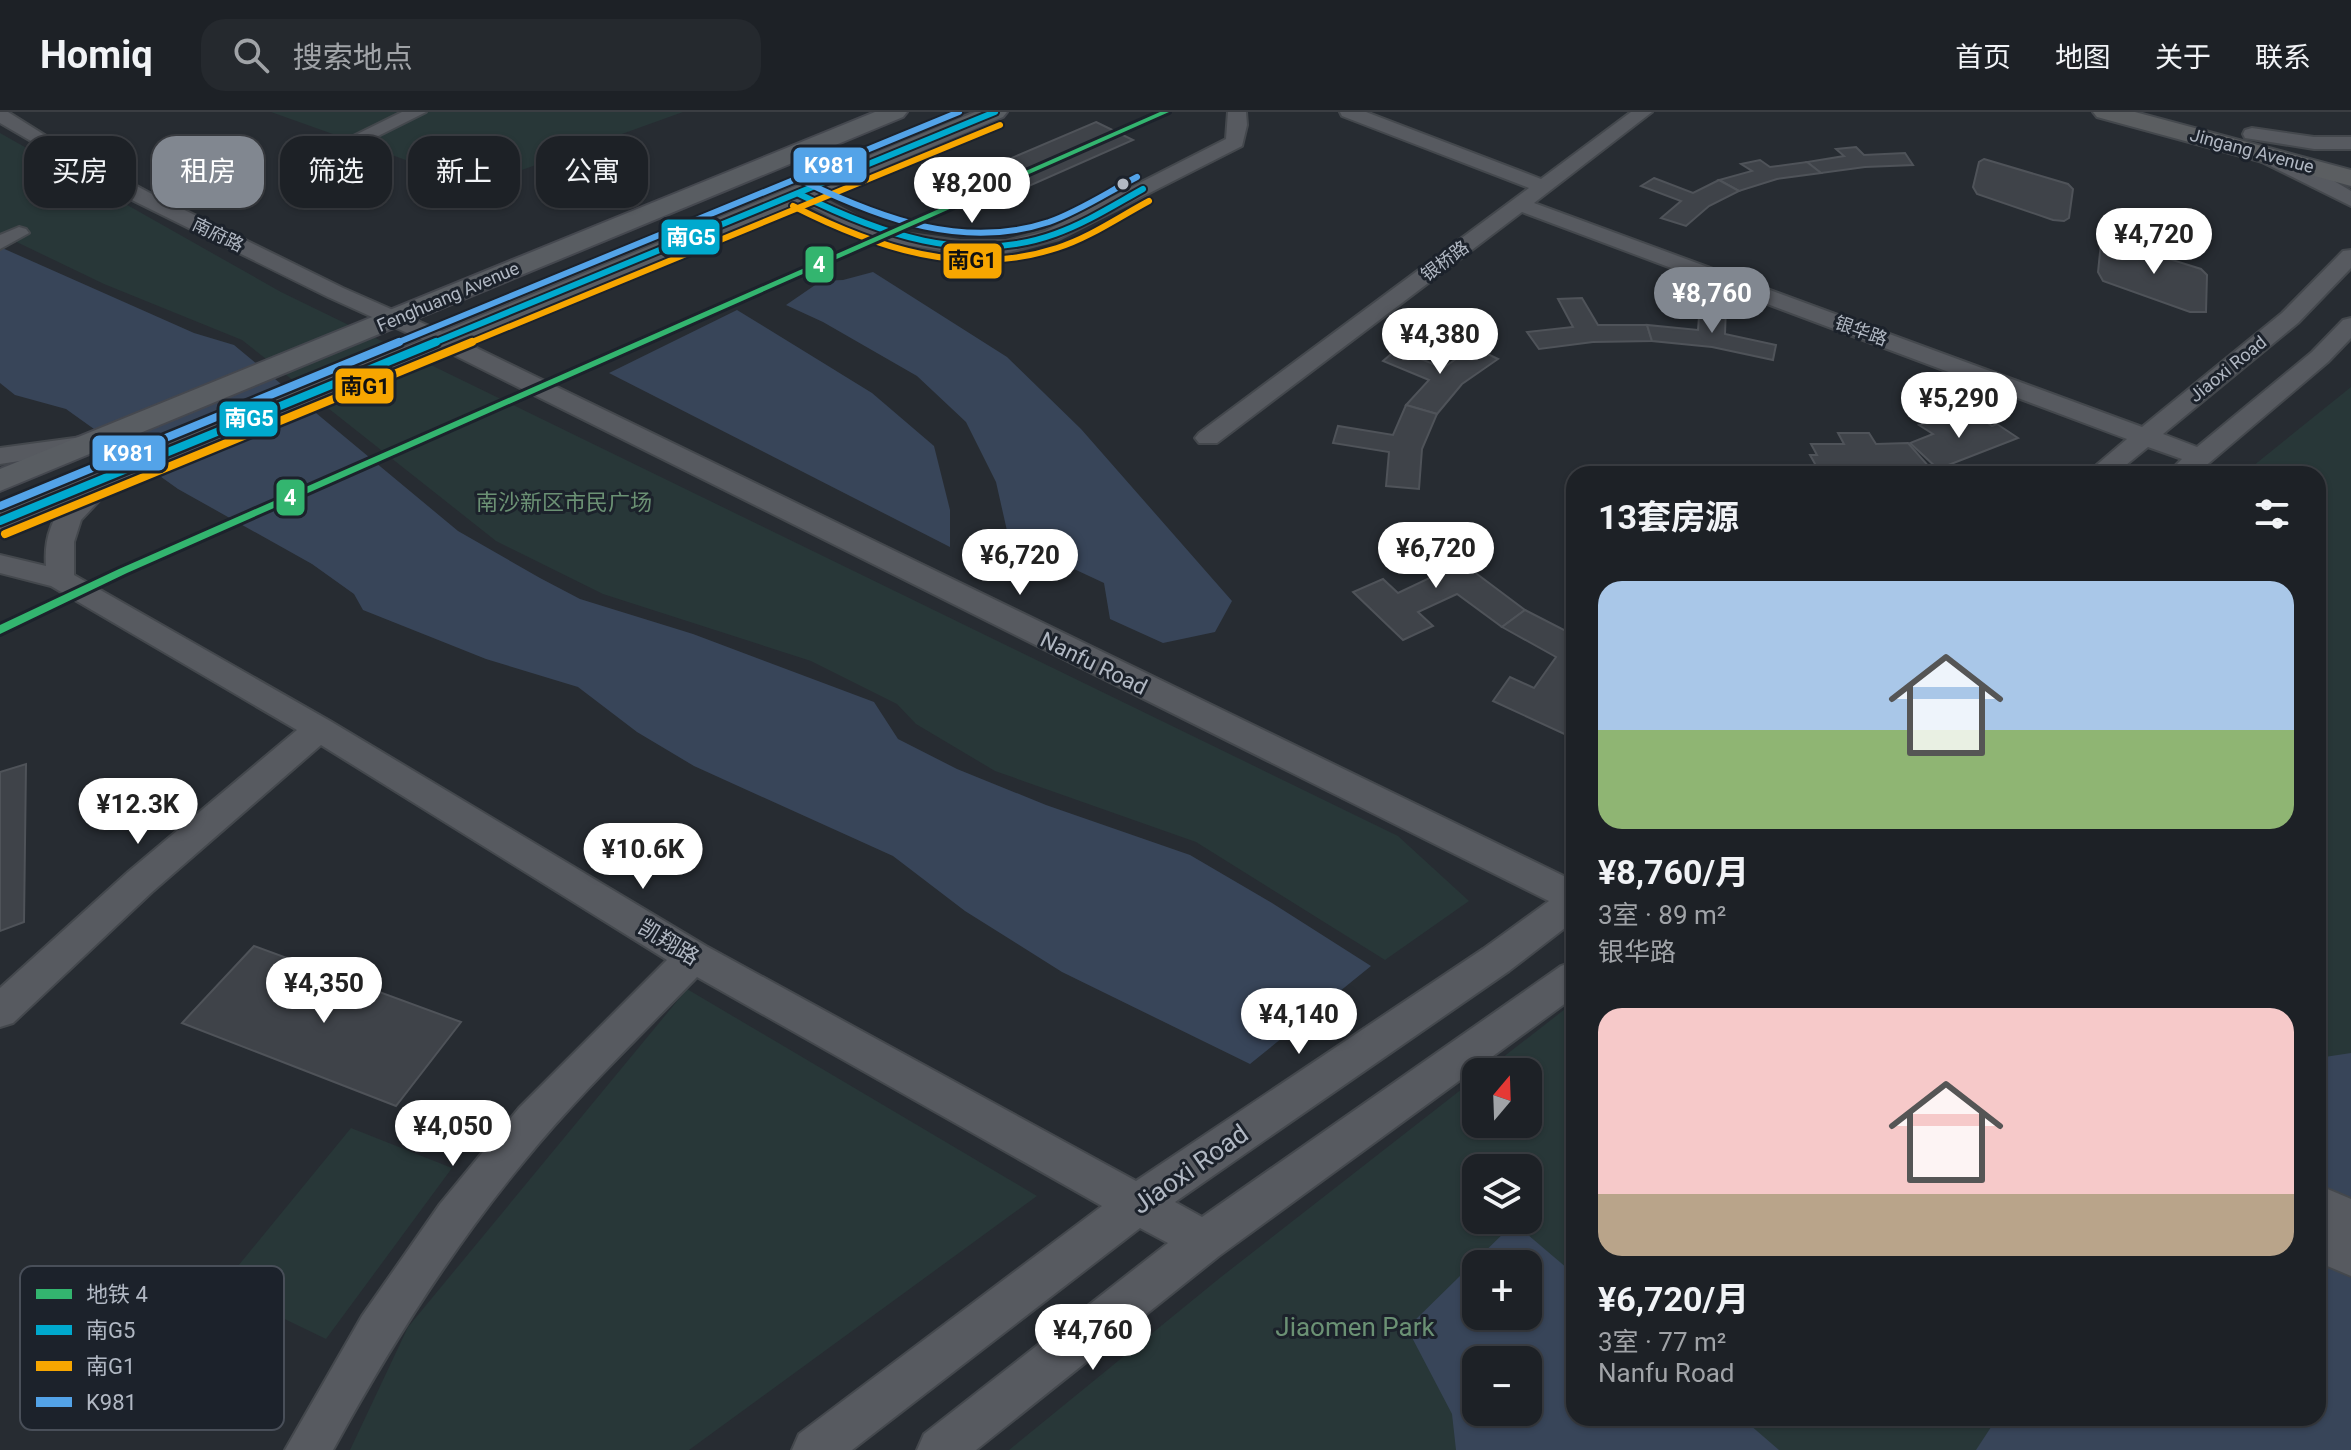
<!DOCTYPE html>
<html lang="zh">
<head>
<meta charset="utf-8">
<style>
	:root { --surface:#1d2126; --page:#25292e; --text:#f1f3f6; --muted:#a0a3a7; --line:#3b3e43; --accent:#818790 }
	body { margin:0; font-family:Roboto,"Noto Sans SC",sans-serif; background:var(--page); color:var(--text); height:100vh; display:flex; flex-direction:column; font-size:30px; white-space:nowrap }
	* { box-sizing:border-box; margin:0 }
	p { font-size:26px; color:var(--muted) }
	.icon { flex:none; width:44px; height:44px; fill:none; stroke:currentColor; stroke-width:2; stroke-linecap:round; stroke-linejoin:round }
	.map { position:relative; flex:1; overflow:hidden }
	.side { position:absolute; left:1566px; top:354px; width:760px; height:960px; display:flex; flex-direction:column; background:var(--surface); border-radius:24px; box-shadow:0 2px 6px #0004,0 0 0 2px var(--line) }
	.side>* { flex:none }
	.hud { position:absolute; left:24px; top:24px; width:760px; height:72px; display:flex; gap:16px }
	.needle { width:52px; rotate:19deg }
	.controls { position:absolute; left:1462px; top:946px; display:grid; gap:16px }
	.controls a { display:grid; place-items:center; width:80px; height:80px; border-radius:16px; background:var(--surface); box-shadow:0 2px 6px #0004,0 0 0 2px var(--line); font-size:40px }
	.price { position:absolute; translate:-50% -68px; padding:0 18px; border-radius:28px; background:#fff; color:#222; font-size:26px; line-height:52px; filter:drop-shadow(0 2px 4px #0008) }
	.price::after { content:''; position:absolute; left:50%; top:48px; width:24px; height:18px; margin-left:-12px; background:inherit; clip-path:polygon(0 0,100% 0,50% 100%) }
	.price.current { background:var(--accent); color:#fff }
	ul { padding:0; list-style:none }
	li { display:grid; align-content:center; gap:16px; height:424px; padding:0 32px }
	li span { display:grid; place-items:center; height:248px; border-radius:24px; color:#555 }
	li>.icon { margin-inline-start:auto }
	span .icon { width:144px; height:144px; fill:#fffc; stroke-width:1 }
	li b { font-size:34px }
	h2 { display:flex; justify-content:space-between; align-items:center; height:96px; padding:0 32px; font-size:34px }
	.pill { padding:0 28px; border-radius:24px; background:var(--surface); box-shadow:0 2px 6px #0004,0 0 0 2px var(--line); font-size:28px; line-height:72px }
	.pill.current { background:var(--accent); color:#fff }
	header { display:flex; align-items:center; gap:48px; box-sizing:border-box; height:112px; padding:0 40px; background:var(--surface); border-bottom:2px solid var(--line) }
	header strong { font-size:38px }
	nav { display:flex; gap:44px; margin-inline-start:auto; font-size:28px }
	.search { width:560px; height:72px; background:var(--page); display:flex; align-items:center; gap:20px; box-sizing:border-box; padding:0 28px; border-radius:24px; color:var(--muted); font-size:30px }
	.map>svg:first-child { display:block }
	.green { fill:#283738; fill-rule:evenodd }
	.water { fill:#384559; fill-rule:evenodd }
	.building { fill:#3f4349; stroke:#4f5359; stroke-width:2 }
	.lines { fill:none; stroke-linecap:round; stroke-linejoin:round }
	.minor-casing { stroke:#44484d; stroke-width:4 }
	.major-casing { stroke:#45484f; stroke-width:4 }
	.highway-casing { stroke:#44484d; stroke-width:4 }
	.minor { fill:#575a60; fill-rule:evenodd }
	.major { fill:#595d62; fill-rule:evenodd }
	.highway { fill:#5b5e61; fill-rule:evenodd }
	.bus-1-far1-casing { stroke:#1c222b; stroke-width:10 }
	.bus-1-casing { stroke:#1c222b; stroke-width:13 }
	.bus-2-far1-casing { stroke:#1c222b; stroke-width:10 }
	.bus-2-casing { stroke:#1c222b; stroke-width:13 }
	.bus-3-far1-casing { stroke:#1c222b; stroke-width:10 }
	.bus-3-casing { stroke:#1c222b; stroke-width:13 }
	.bus-1-far1 { stroke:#00a9ce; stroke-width:6 }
	.bus-1 { stroke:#00a9ce; stroke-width:8 }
	.bus-2-far1 { stroke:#f7a600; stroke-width:6 }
	.bus-2 { stroke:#f7a600; stroke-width:8 }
	.bus-3-far1 { stroke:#53a3e8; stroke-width:6 }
	.bus-3 { stroke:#53a3e8; stroke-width:8 }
	.metro-1-casing { stroke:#1c222b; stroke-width:6 }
	.metro-1 { fill:#33b56f; fill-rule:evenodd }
	.bus-dot { fill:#b1b8c3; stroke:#1c222b; stroke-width:3 }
	.labels { text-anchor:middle; stroke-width:6; stroke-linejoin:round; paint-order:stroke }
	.far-street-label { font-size:18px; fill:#b1b8c3; stroke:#1c222b }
	.park-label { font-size:22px; fill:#6b9174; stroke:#1c222b }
	.street-label { font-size:22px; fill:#b1b8c3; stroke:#1c222b }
	.near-street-label { font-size:26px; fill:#b1b8c3; stroke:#1c222b }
	.near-park-label { font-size:26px; fill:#6b9174; stroke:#1c222b }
	.key { fill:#1c222b; stroke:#494f59; stroke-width:2 }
	.key-label { font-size:22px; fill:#b1b8c3 }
	.line-badge { stroke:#1c222b; stroke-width:3 }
	.badge-label { font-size:22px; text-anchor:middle; font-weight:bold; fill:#fff }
	.pale-badge-label { font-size:22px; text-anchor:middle; font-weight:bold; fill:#111 }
</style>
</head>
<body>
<header>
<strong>Homiq</strong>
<div class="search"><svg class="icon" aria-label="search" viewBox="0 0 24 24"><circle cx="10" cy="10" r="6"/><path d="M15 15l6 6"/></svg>搜索地点</div>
<nav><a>首页</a><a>地图</a><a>关于</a><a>联系</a></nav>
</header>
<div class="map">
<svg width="2351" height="1338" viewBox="0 0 2351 1338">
	<rect width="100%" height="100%" fill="#272c32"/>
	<g class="green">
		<path d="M271,0H683L491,69L473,72Z"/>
		<path d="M0,21L281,180L1398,724L1469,789L1385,848L1196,730L995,659L916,612L897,592L811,549L603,482L496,429L242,228L104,172L0,122Z"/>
		<path d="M2351,275V1338H1009L1221,1165L1476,966V1012H1528V960H1484L1574,890V1306H2318V362H2243ZM1476,1056H1528V1108H1476ZM1476,1152H1528V1204H1476ZM1476,1248H1528V1300H1476Z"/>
		<path d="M687,877L1037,1084L689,1338H350L408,1215Z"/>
		<path d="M351,1016L452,1056L326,1227L220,1176Z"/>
	</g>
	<g class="water">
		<path d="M0,135L194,221L234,233L458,419L540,466L580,487L693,522L874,590L898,627L957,657L1046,693L1190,743L1272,791L1371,854L1250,952L1062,860L965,799L893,744L694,654L637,620L578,575L486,547L363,498L354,482L312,452L178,377L66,297L15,283L0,271Z"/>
		<path d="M873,160L1007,245L1081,317L1232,489L1215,520L1163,531L1110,507L1104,471L1074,457L1032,464L1005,449L1010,432L996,370L966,310L917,264L823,210L786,193L821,169L843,168Z"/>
		<path d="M737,198L872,281L934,334L950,398V435L609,261Z"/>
		<path d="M2351,941V1338H1976L1997,1306H2318V946Z"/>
		<path d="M1514,1111L1574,1162V1306H1742L1779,1338H1456L1452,1302L1407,1216ZM1528,1152V1204H1476V1152ZM1528,1248V1300H1476V1248Z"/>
	</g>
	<g class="building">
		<path d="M1096,10L1133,28L970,100L934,79Z"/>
		<path d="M1856,35L1864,43L1905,41L1913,53L1865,55L1821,61L1807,50L1844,44L1836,37Z"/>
		<path d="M1984,47L2068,72L2073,77L2069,106L2064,109L2053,108L1977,82L1973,75L1979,50Z"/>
		<path d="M1760,48L1770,55L1807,50L1821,61L1777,67L1739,79L1719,68L1752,59L1741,52Z"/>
		<path d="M1654,66L1693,81L1719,68L1739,79L1709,94L1686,114L1661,106L1681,89L1641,74Z"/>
		<path d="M2106,127L2201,157L2207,163L2206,200H2190L2103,169L2098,160L2101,131Z"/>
		<path d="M1582,186L1598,213H1647L1652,229L1593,230L1539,237L1527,220L1573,215L1558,187Z"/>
		<path d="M1700,191L1726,195L1725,222L1776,233L1773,248L1712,235L1652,229L1647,213L1698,218Z"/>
		<path d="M1473,235L1498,247L1462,272L1437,302L1406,293L1429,268L1383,249L1397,237L1443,256Z"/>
		<path d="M1406,293L1437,302L1422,337L1419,377L1386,374L1389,340L1333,331L1338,314L1393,323Z"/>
		<path d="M1942,305L1956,314L1979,305L1992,314L1997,312L2018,326L1938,357L1910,331L1933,322L1919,313Z"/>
		<path d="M1838,321H1869L1876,332L1908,331L1931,357L1819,359L1810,343H1817L1811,332H1844Z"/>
		<path d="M1434,418L1473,459L1525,498L1502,515L1457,482L1418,500L1433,514L1403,528L1353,480L1383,467L1398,481L1436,463L1404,428Z"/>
		<path d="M1525,498L1574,523V578L1566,590L1574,594L1573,626L1493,589L1510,565L1534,576L1556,545L1502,515Z"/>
		<path d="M26,652L24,810L0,819V660Z"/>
		<path d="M254,834L461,910L396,994L182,911Z"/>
	</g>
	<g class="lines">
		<g class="minor-casing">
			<g id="minor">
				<path d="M0,0H8L62,34L148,80L343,176L452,224L1574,769V809L1509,859L1175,1090L1202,1105L1561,854L1574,849V885L1219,1144L976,1338H917L924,1322L1168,1131L1140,1116L852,1338H792L799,1322L1102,1094L697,865C639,925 578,983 525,1048C451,1137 389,1236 333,1338H285L362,1204L440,1092L519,996L667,848L321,633L152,780L13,911L0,915V876L128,760L297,618L51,474L0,461V443L46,454C45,441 46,428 51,415C59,392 94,349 120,356L124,362L81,408L74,430V463L330,609L706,834L1136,1069L1483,837L1549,789L436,234L328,185L134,89L0,11Z"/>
				<path d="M402,0H426L346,40H332L329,36Z"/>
				<path d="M1228,0H1246L1247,13L1242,34L1059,127L1006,141H960L885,130L857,120L789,82L792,78H806L871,112L896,120L960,129H1006L1045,119L1226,27Z"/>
				<path d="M1340,0H1366L1541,67L1631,0H1652L1534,91L2142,315L2282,201L2343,139L2351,138V156L2298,211L2163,322L2197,335L2312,240L2343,208L2351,206V226L2328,250L2196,362H2167L2182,347L2148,335L2115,362H2086L2127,327L1522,100L1217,331H1199L1195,326L1199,321L1529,76L1342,4Z"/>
				<path d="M2252,16L2314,25H2351V37H2314L2245,26L2243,22L2245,18Z"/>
				<path d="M2263,37L2329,66L2351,79V94L2256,47L2253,43Z"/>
				<path d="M19,115L26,117L29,121L0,137V123Z"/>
				<path d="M89,324L98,327L102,332L98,337L0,352V336Z"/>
				<path d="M2318,1073L2351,1087V1164L2318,1150Z"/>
			</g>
		</g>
		<g class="major-casing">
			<g id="major">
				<path d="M875,0H907L903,5L0,379V357Z"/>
				<path d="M975,0H1007L1003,5L454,235L0,420V397L434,223Z"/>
			</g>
		</g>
		<g class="highway-casing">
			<path id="highway" d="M2093,0H2135L2351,58V74L2097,5Z"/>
		</g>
		<use href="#minor" class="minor"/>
		<use href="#major" class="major"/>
		<use href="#highway" class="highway"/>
		<g class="bus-1-far1-casing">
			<g id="bus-1-far1">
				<path d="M799,82C878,121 967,154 1055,122C1086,111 1114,93 1143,77"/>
				<path d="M431,232L995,0"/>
			</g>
		</g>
		<g class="bus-1-casing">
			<path id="bus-1" d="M0,409L436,230"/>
		</g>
		<g class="bus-2-far1-casing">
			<g id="bus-2-far1">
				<path d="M793,94C876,136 964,166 1057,136C1089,126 1119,105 1149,89"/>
				<path d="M467,232L1000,13"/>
			</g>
		</g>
		<g class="bus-2-casing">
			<path id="bus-2" d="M5,422L472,230"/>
		</g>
		<g class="bus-3-far1-casing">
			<g id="bus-3-far1">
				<path d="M805,70C882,107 964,138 1049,110C1080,99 1108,80 1137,65"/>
				<path d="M394,232L959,0"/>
			</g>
		</g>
		<g class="bus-3-casing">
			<path id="bus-3" d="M0,394L399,230"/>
		</g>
		<use href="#bus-1-far1" class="bus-1-far1"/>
		<use href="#bus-1" class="bus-1"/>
		<use href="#bus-2-far1" class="bus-2-far1"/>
		<use href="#bus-2" class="bus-2"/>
		<use href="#bus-3-far1" class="bus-3-far1"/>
		<use href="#bus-3" class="bus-3"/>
		<g class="metro-1-casing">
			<path id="metro-1" d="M1160,0H1169L127,461L0,522V513L119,457Z"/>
		</g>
		<use href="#metro-1" class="metro-1"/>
	</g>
	<circle class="bus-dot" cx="1123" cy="72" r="7"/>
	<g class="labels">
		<g class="far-street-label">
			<text transform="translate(2252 39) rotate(15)" y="6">Jingang Avenue</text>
			<text transform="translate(218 123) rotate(26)" y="6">南府路</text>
			<text transform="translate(1445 149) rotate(-37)" y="6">银桥路</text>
			<text transform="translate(448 185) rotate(-23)" y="6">Fenghuang Avenue</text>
			<text transform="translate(1861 219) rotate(20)" y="6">银华路</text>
			<text transform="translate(2228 257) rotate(-39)" y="6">Jiaoxi Road</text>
		</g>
		<g class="park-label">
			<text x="564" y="398">南沙新区市民广场</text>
		</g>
		<g class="street-label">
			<text transform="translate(1094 551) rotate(26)" y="8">Nanfu Road</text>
			<text transform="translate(669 830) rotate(31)" y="8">凯翔路</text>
		</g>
		<g class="near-street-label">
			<text transform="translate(1190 1057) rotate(-35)" y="9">Jiaoxi Road</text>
		</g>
		<g class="near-park-label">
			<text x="1355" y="1224">Jiaomen Park</text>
		</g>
	</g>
	<rect x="20" y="1154" width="264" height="164" rx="12" class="key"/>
	<rect x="36" y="1177" width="36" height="10" fill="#33b56f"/>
	<rect x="36" y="1213" width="36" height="10" fill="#00a9ce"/>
	<rect x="36" y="1249" width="36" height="10" fill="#f7a600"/>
	<rect x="36" y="1285" width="36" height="10" fill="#53a3e8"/>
	<g class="key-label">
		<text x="86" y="1190">地铁 4</text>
		<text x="86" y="1226">南G5</text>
		<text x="86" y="1262">南G1</text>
		<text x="86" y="1298">K981</text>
	</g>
	<g class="line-badge">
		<rect x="792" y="34" width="76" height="38" rx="8" fill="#53a3e8"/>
		<rect x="660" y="106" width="61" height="38" rx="8" fill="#00a9ce"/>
		<rect x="942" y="130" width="61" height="38" rx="8" fill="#f7a600"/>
		<rect x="804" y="133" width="31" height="39" rx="8" fill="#33b56f"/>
		<rect x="334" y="255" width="61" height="38" rx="8" fill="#f7a600"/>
		<rect x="218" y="288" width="61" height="38" rx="8" fill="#00a9ce"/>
		<rect x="91" y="322" width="76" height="38" rx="8" fill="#53a3e8"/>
		<rect x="275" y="366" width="31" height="39" rx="8" fill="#33b56f"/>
	</g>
	<g class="badge-label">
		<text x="830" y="61">K981</text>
		<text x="691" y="133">南G5</text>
		<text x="819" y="160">4</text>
		<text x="249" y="314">南G5</text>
		<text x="129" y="349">K981</text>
		<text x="290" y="393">4</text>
	</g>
	<g class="pale-badge-label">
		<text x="972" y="156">南G1</text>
		<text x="365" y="282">南G1</text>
	</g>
</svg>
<div class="controls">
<a><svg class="needle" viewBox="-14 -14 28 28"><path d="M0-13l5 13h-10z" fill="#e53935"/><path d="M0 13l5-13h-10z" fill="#a0a3a7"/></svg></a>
<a><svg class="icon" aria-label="layers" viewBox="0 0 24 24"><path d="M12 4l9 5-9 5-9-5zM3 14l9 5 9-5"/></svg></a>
<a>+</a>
<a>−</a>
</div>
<b class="price" style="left:972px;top:113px">¥8,200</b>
<b class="price" style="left:2154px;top:164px">¥4,720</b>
<b class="price current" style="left:1712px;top:223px">¥8,760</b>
<b class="price" style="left:1440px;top:264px">¥4,380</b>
<b class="price" style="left:1959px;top:328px">¥5,290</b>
<b class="price" style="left:1436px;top:478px">¥6,720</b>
<b class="price" style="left:1020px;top:485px">¥6,720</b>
<b class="price" style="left:138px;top:734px">¥12.3K</b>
<b class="price" style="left:643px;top:779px">¥10.6K</b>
<b class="price" style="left:324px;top:913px">¥4,350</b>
<b class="price" style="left:1299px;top:944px">¥4,140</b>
<b class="price" style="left:453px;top:1056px">¥4,050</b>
<b class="price" style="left:1093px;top:1260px">¥4,760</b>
<div class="hud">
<a class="pill">买房</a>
<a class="pill current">租房</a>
<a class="pill">筛选</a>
<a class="pill">新上</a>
<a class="pill">公寓</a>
</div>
<section class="side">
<h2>13套房源<svg class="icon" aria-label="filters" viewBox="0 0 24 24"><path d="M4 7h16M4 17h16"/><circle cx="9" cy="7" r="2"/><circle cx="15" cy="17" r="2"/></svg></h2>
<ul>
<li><span style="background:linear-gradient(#a9c7e8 60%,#8fb573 0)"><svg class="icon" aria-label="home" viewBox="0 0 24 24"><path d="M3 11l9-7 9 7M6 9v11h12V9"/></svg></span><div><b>¥8,760/月</b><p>3室 · 89 m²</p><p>银华路</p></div></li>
<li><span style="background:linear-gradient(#f6c9c9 75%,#b9a48a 0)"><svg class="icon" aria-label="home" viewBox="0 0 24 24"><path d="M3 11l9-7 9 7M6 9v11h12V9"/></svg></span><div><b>¥6,720/月</b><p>3室 · 77 m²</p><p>Nanfu Road</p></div></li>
</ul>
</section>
</div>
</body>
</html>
